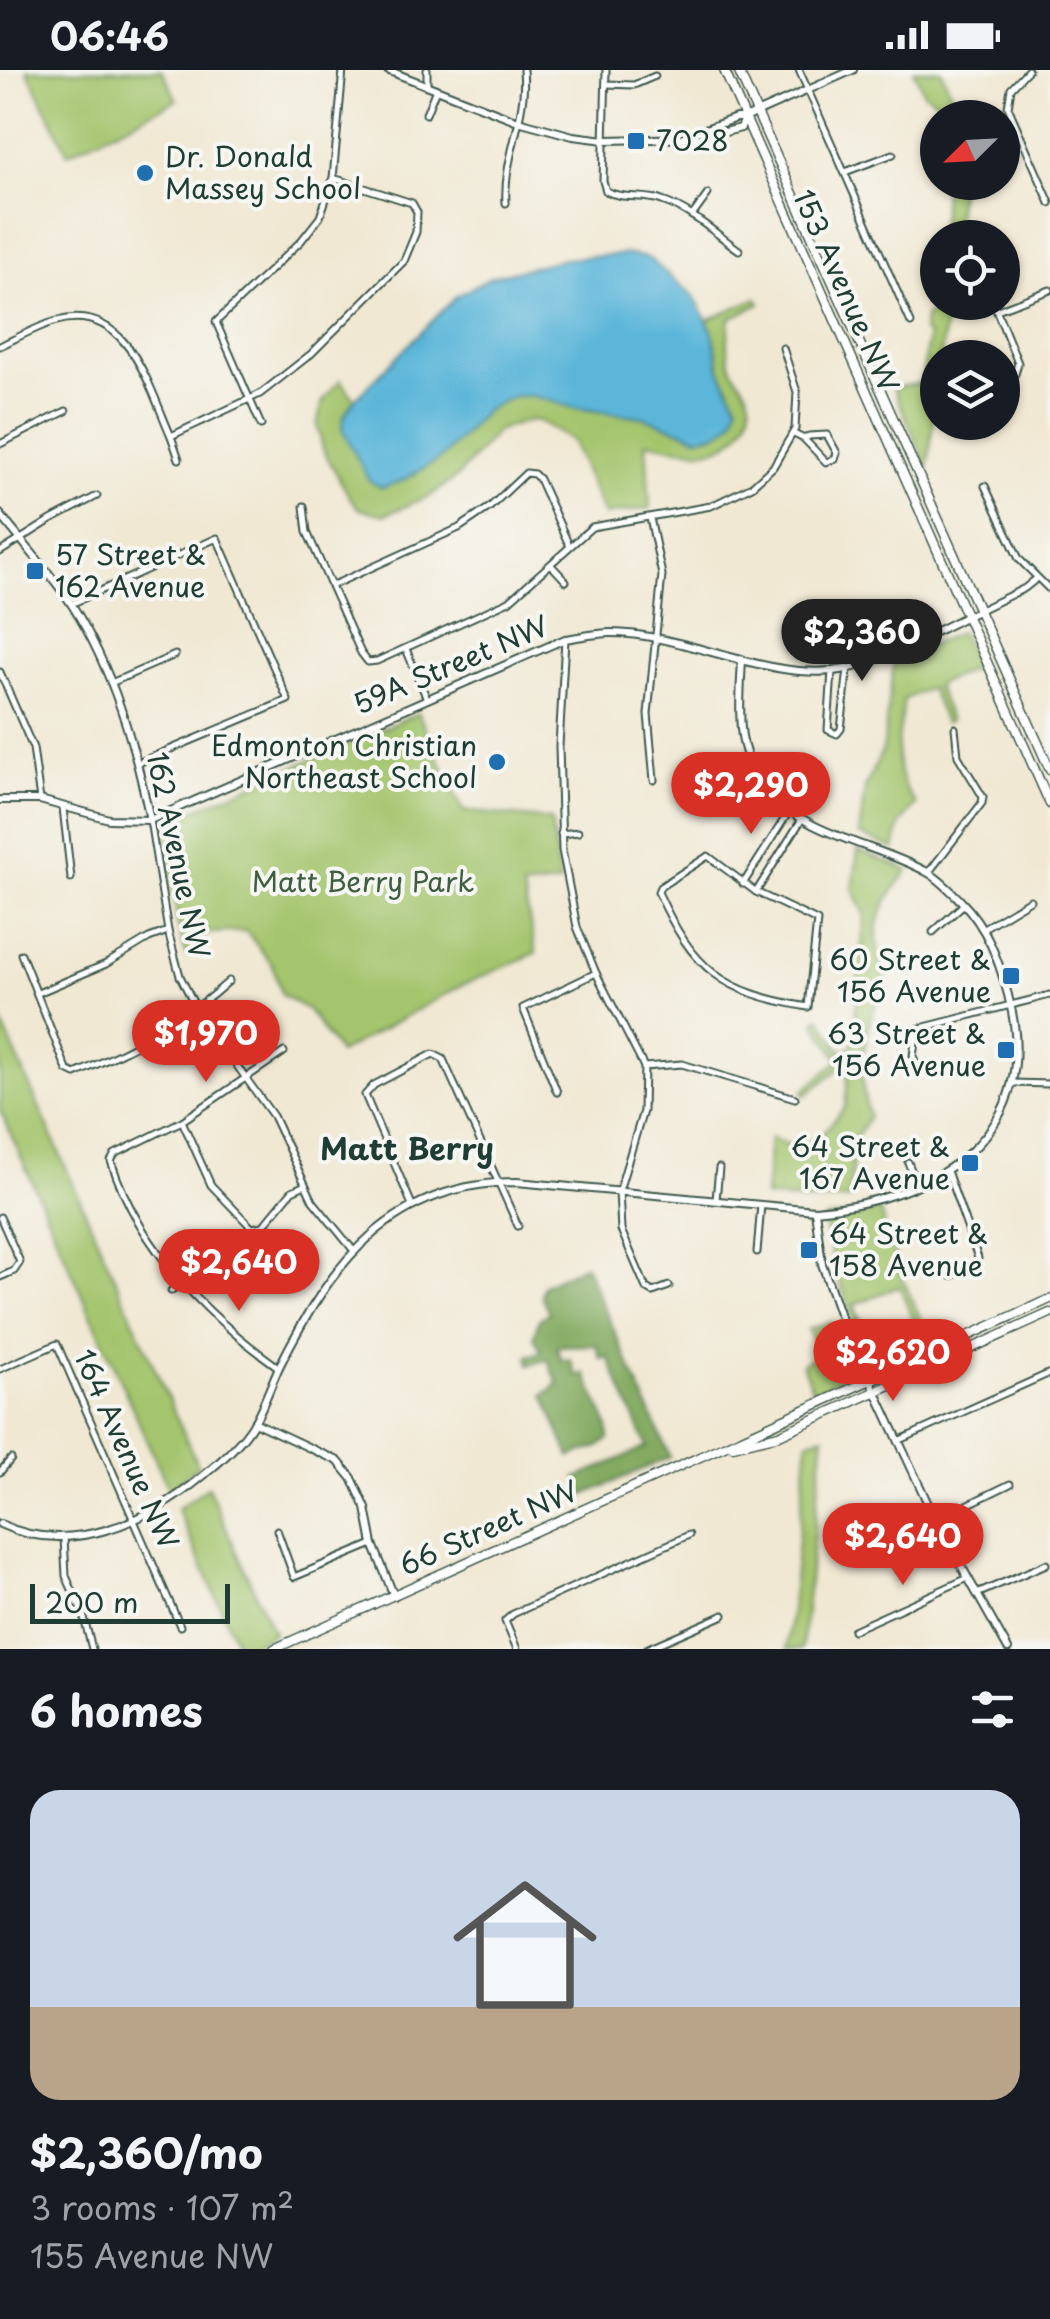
<!DOCTYPE html>
<html lang="en">
<head>
<meta charset="utf-8">
<style>
	:root { --surface:#171b24; --page:#242831; --text:#f1f3f6; --muted:#9ea1a6; --accent:#d93025 }
	body { margin:0; font-family:"Playpen Sans",sans-serif; background:var(--page); color:var(--text); height:100vh; display:flex; flex-direction:column; font-size:38px; white-space:nowrap }
	* { box-sizing:border-box; margin:0 }
	p { font-size:32px; color:var(--muted) }
	.icon { flex:none; width:55px; height:55px; fill:none; stroke:currentColor; stroke-width:2; stroke-linecap:round; stroke-linejoin:round }
	.map { position:relative; height:1579px; overflow:hidden }
	.drawer { display:flex; flex-direction:column; background:var(--surface); flex:1 }
	.drawer>* { flex:none }
	.needle { width:65px; rotate:246deg }
	.tools { position:absolute; left:920px; top:30px; display:grid; gap:20px }
	.tools a { display:grid; place-items:center; width:100px; height:100px; border-radius:50%; background:var(--surface); box-shadow:0 2px 8px #0004; font-size:50px }
	.scale { position:absolute; left:30px; bottom:25px; width:200px; box-sizing:border-box; padding-left:10px; border:5px solid #1f3d34; border-top:0; font-size:28px; line-height:35px; white-space:nowrap; color:#1f3d34; -webkit-text-stroke:8px #f6f6f2; paint-order:stroke }
	.price { position:absolute; translate:-50% -85px; padding:0 22px; border-radius:35px; background:var(--accent); color:#fff; font-size:32px; line-height:65px; filter:drop-shadow(0 2px 5px #0008) }
	.price::after { content:''; position:absolute; left:50%; top:60px; width:30px; height:22px; margin-left:-15px; background:inherit; clip-path:polygon(0 0,100% 0,50% 100%) }
	.price.current { background:#222; color:#fff }
	ul { padding:0; list-style:none }
	li { display:grid; align-content:center; gap:20px; height:530px; padding:0 30px }
	li span { display:grid; place-items:center; height:310px; border-radius:30px; color:#555 }
	li>.icon { margin-inline-start:auto }
	span .icon { width:180px; height:180px; fill:#fffc; stroke-width:1 }
	li b { font-size:42px }
	h2 { display:flex; justify-content:space-between; align-items:center; height:120px; padding:0 30px; font-size:42px }
	.status { display:flex; justify-content:space-between; align-items:center; height:70px; padding:0 50px; background:var(--surface); direction:ltr }
	.status svg { height:28px; fill:currentColor }
	.map>svg:first-child { display:block }
	.green { fill:#a4c56d; stroke:#628150; stroke-width:2.5 }
	.forest { fill:#83aa60; stroke:#51744a; stroke-width:2.5 }
	.water { fill:#5bb6d9; stroke:#3d7a86; stroke-width:2.5 }
	.lines { fill:none; stroke-linecap:round; stroke-linejoin:round }
	.minor-casing { stroke:#3e574c; stroke-width:9 }
	.tertiary-casing { stroke:#3e574c; stroke-width:10 }
	.secondary-casing { stroke:#3e574c; stroke-width:11 }
	.minor { stroke:#fff; stroke-width:5 }
	.tertiary { stroke:#fff; stroke-width:6 }
	.secondary { stroke:#fff; stroke-width:8 }
	.poi-dot { fill:#1f6fb2; stroke:#f6f6f2; stroke-width:4 }
	.labels { text-anchor:middle; stroke-width:8; stroke-linejoin:round; paint-order:stroke }
	.poi-label { font-size:28px; fill:#1f3d34; stroke:#f6f6f2; text-anchor:start }
	.street-label { font-size:28px; fill:#1f3d34; stroke:#f6f6f2 }
	.park-label { font-size:28px; fill:#405f42; stroke:#f6f6f2 }
	.neighbourhood-label { font-size:30px; font-weight:bold; fill:#1f3d34; stroke:#f6f6f2 }
</style>
</head>
<body>
<div class="status"><b>06:46</b><svg viewBox="0 0 49 12"><path d="M0 12V9h3v3zM5 12V6h3v6zM10 12V3h3v9zM15 12V0h3v12zM26 1h20v11H26zM47 4h2v5h-2z"/></svg></div>
<div class="map">
<svg width="1050" height="1579" viewBox="0 0 1050 1579">
	<rect width="100%" height="100%" fill="#f6f6f2"/>
	<filter id="ink" filterUnits="userSpaceOnUse"><feTurbulence type="fractalNoise" baseFrequency=".01" numOctaves="2"/><feDisplacementMap in="SourceGraphic" scale="20" xChannelSelector="R" yChannelSelector="G"/><feConvolveMatrix kernelMatrix="1 2 1 2 8 2 1 2 1" color-interpolation-filters="sRGB"/></filter>
	<filter id="wash" filterUnits="userSpaceOnUse"><feTurbulence type="fractalNoise" baseFrequency=".0048" numOctaves="4" result="noise"/><feDisplacementMap in="SourceGraphic" scale="40" xChannelSelector="R" yChannelSelector="G"/><feGaussianBlur stdDeviation="2.25" result="paint"/><feColorMatrix in="noise" values="0 0 0 0 0 0 0 0 0 0 0 0 0 0 0 0 0 1.4 0 .05"/><feComposite in="paint" operator="in"/></filter>
	<g filter="url(#wash)">
		<rect width="100%" height="100%" fill="#f1e8d3"/>
		<g class="green">
			<path d="M27,0H162L177,30L68,83Z"/>
			<path d="M914,0H941L961,47H945L938,31L924,23Z"/>
			<path d="M945,113H960L954,167H939Z"/>
			<path d="M937,182L938,232L947,233L946,243L990,235L993,245L945,253L941,287L938,288L937,316L928,399L893,318L922,313L928,266L923,261L924,247L931,243Z"/>
			<path d="M757,228L760,234L730,248C728,266 725,286 734,302C740,312 748,318 750,330C752,340 748,351 742,359C719,392 679,378 646,372L650,438L604,445L571,370L539,351L531,350L498,360L458,406L430,426L385,445L360,439L350,428L323,379L317,355L323,331L340,310L355,329L344,346L444,386C464,365 483,334 513,326C532,321 555,333 573,337C596,342 620,342 642,347C680,356 719,390 738,335L720,299L713,262L707,250Z"/>
			<path d="M960,562L978,596L936,615L950,650L945,653L930,618L904,629C898,673 888,697 916,735L900,754L894,779L859,765L865,718L883,679L894,591Z"/>
			<path d="M418,643L463,741L551,750L560,813L523,818L536,883L462,915L339,983L308,940L282,925L272,894L246,861L207,863L187,886L178,856L164,753Z"/>
			<path d="M858,780L908,800C876,845 870,855 885,910C866,952 855,1001 869,1046L855,1070L849,1129L811,1131L765,1127L770,1068L795,1077L819,1068L845,1037L848,1007L840,998L806,1025L803,1022L839,990L815,952L820,947L842,982L852,976L865,844L853,819Z"/>
			<path d="M0,949L198,1396L169,1420L0,1040Z"/>
			<path d="M879,1139L904,1212L931,1271L904,1284L899,1274L920,1264L899,1216L854,1235L860,1250L855,1252C841,1219 830,1187 824,1150L827,1148L861,1146Z"/>
			<path d="M830,1252L851,1303L813,1322L802,1294L818,1284L808,1259Z"/>
			<path d="M824,1365L802,1579H787L808,1371Z"/>
			<path d="M208,1417L273,1563L243,1579H239L177,1439Z"/>
		</g>
		<path class="forest" d="M585,1195L670,1387L584,1425L577,1408L647,1377L608,1287L601,1289L596,1275L557,1276L562,1291L570,1289L577,1306L585,1303L608,1356L609,1369L599,1377L570,1387L544,1325L558,1314L548,1289L529,1295L528,1286L541,1282L534,1266L539,1249L549,1243L541,1225L544,1215Z"/>
		<path class="water" d="M625,184L648,188L694,226L713,262L720,299L738,335L733,351L718,363L698,367L643,347L574,338L533,326H514L486,340L444,386L404,410L382,418L369,410L342,359L344,346L355,329L457,226L491,207L564,189Z"/>
	</g>
	<g filter="url(#ink)">
		<g class="lines">
			<g class="minor-casing">
				<g id="minor">
					<path d="M606,0L603,111L606,121C622,130 644,124 662,131C690,140 715,163 739,180"/>
					<path d="M799,0L911,253"/>
					<path d="M1028,0L1011,18L1008,37L1050,133"/>
					<path d="M606,14L634,15L655,6"/>
					<path d="M427,15V0"/>
					<path d="M426,44L436,19"/>
					<path d="M845,102L893,84"/>
					<path d="M506,133C503,87 528,46 523,0"/>
					<path d="M692,146L708,124"/>
					<path d="M993,232L1018,293L1015,304L1002,311"/>
					<path d="M997,240L1050,220"/>
					<path d="M0,276C19,267 38,256 57,251C128,232 149,317 171,366L260,324L311,284L404,191L416,162L417,142L412,133L333,108"/>
					<path d="M261,355L216,252L301,171L320,147L333,108L343,0"/>
					<path d="M794,364L804,369L826,392L835,389L837,383L827,365L809,366L804,369"/>
					<path d="M171,366L179,389"/>
					<path d="M0,374L66,341"/>
					<path d="M985,416L1019,489L1050,520"/>
					<path d="M304,436L307,462L361,583L368,592L377,591L509,531L592,457L711,436L752,416L773,397L795,359L797,322L783,278"/>
					<path d="M650,448L662,505L648,644L654,710"/>
					<path d="M0,482L51,450L97,426"/>
					<path d="M551,495L566,511"/>
					<path d="M331,516L459,458L490,437L526,403L534,404L539,409L569,475"/>
					<path d="M71,534L217,468L288,630L138,693"/>
					<path d="M980,540L1025,518L1036,509"/>
					<path d="M565,569L559,676L562,780L577,857L596,903L644,997L643,1041L619,1121L621,1160L646,1218L653,1222L669,1216"/>
					<path d="M406,579L427,629"/>
					<path d="M832,601L828,660L837,664L841,659L848,599"/>
					<path d="M0,602L33,678L40,730"/>
					<path d="M111,613L175,585"/>
					<path d="M63,738L71,808"/>
					<path d="M150,750L168,861L180,906L197,940L273,1046L313,1131L354,1181"/>
					<path d="M561,764L578,762"/>
					<path d="M708,786L756,822L817,851L808,937C722,922 694,901 658,822L660,817Z"/>
					<path d="M929,802L982,733L983,727L958,686L955,658"/>
					<path d="M743,814L790,740"/>
					<path d="M756,822L802,749"/>
					<path d="M982,859L1030,830"/>
					<path d="M933,862L964,834"/>
					<path d="M21,884L67,1000L75,1004C133,979 183,953 229,911"/>
					<path d="M38,923L106,894L149,868L168,861"/>
					<path d="M644,997L682,994L795,1028"/>
					<path d="M919,1002L913,986L917,959L1050,925"/>
					<path d="M1012,1013L1050,1014"/>
					<path d="M557,1022L523,938L596,903"/>
					<path d="M182,1051L211,1115L252,1158L263,1156L292,1121L305,1115"/>
					<path d="M908,1092L917,1116"/>
					<path d="M947,1101L978,1188L975,1195L951,1206"/>
					<path d="M716,1130L719,1098"/>
					<path d="M412,1135L365,1025L374,1015L433,984L443,989L518,1156"/>
					<path d="M0,1147L20,1192L14,1201L0,1207"/>
					<path d="M757,1182L761,1135"/>
					<path d="M171,1221L181,1211"/>
					<path d="M278,1297C205,1245 139,1178 111,1091L115,1084L182,1051L284,982"/>
					<path d="M0,1299L57,1274L180,1556"/>
					<path d="M898,1371L1050,1303"/>
					<path d="M0,1402L11,1389"/>
					<path d="M936,1450L1010,1414"/>
					<path d="M277,1460L294,1507L373,1474"/>
					<path d="M64,1468L66,1506L83,1544L92,1579"/>
					<path d="M977,1524L1046,1494"/>
					<path d="M853,1560L968,1508"/>
					<path d="M517,1579L505,1551L513,1544L689,1465"/>
					<path d="M646,1579L724,1545"/>
				</g>
			</g>
			<g class="tertiary-casing">
				<g id="tertiary">
					<path d="M387,0L518,51L573,66L605,70L701,68L741,58L745,48"/>
					<path d="M683,67L736,48H745L853,0"/>
					<path d="M0,444C23,474 51,503 72,535C113,599 135,676 150,750"/>
					<path d="M0,730H40L109,749L150,750L565,569C580,567 596,563 611,563C685,563 772,614 846,599C885,591 942,557 980,540"/>
					<path d="M815,1140L822,1194L839,1243L936,1451L1008,1579"/>
					<path d="M254,1352L338,1391L352,1408L366,1438L373,1474L394,1526"/>
					<path d="M0,1454C70,1487 148,1452 203,1406C222,1390 242,1373 255,1351C265,1333 271,1314 280,1295C332,1192 392,1113 517,1112L815,1140C937,1130 1046,1064 1008,925C999,891 987,857 961,831C951,821 939,808 927,802C874,773 807,767 766,719C733,682 740,635 742,589"/>
				</g>
			</g>
			<g class="secondary-casing">
				<g id="secondary">
					<path d="M724,0L1050,734"/>
					<path d="M738,0L1050,700"/>
					<path d="M733,1376L779,1365L1050,1243"/>
					<path d="M274,1579L1050,1229"/>
				</g>
			</g>
			<use href="#minor" class="minor"/>
			<use href="#tertiary" class="tertiary"/>
			<use href="#secondary" class="secondary"/>
		</g>
	</g>
	<g class="poi-dot">
		<rect x="626" y="61" width="20" height="20" rx="5"/>
		<circle cx="145" cy="103" r="10"/>
		<rect x="25" y="491" width="20" height="20" rx="5"/>
		<circle cx="497" cy="692" r="10"/>
		<rect x="1001" y="896" width="20" height="20" rx="5"/>
		<rect x="996" y="970" width="20" height="20" rx="5"/>
		<rect x="960" y="1083" width="20" height="20" rx="5"/>
		<rect x="799" y="1170" width="20" height="20" rx="5"/>
	</g>
	<g class="labels">
		<g class="poi-label">
			<text x="656" y="81">7028</text>
			<text x="165" y="97">Dr. Donald<tspan x="165" dy="32">Massey School</tspan></text>
			<text x="55" y="495">57 Street &amp;<tspan x="55" dy="32">162 Avenue</tspan></text>
			<text x="477" y="686" text-anchor="end">Edmonton Christian<tspan x="477" dy="32">Northeast School</tspan></text>
			<text x="991" y="900" text-anchor="end">60 Street &amp;<tspan x="991" dy="32">156 Avenue</tspan></text>
			<text x="986" y="974" text-anchor="end">63 Street &amp;<tspan x="986" dy="32">156 Avenue</tspan></text>
			<text x="950" y="1087" text-anchor="end">64 Street &amp;<tspan x="950" dy="32">167 Avenue</tspan></text>
			<text x="829" y="1174">64 Street &amp;<tspan x="829" dy="32">158 Avenue</tspan></text>
		</g>
		<g class="street-label">
			<text transform="translate(846 221) rotate(66)" y="10">153 Avenue NW</text>
			<text transform="translate(451 595) rotate(-23)" y="10">59A Street NW</text>
			<text transform="translate(178 785) rotate(78)" y="10">162 Avenue NW</text>
			<text transform="translate(126 1379) rotate(66)" y="10">164 Avenue NW</text>
			<text transform="translate(489 1458) rotate(-24)" y="10">66 Street NW</text>
		</g>
		<g class="park-label">
			<text x="363" y="822">Matt Berry Park</text>
		</g>
		<g class="neighbourhood-label">
			<text x="407" y="1090">Matt Berry</text>
		</g>
	</g>
</svg>
<div class="tools">
<a><svg class="needle" viewBox="-14 -14 28 28"><path d="M0-13l5 13h-10z" fill="#e53935"/><path d="M0 13l5-13h-10z" fill="#9ea1a6"/></svg></a>
<a><svg class="icon" aria-label="locate" viewBox="0 0 24 24"><circle cx="12" cy="12" r="6"/><path d="M12 2v4M12 18v4M2 12h4M18 12h4"/></svg></a>
<a><svg class="icon" aria-label="layers" viewBox="0 0 24 24"><path d="M12 4l9 5-9 5-9-5zM3 14l9 5 9-5"/></svg></a>
</div>
<div class="scale">200 m</div>
<b class="price current" style="left:862px;top:614px">$2,360</b>
<b class="price" style="left:751px;top:767px">$2,290</b>
<b class="price" style="left:206px;top:1015px">$1,970</b>
<b class="price" style="left:239px;top:1244px">$2,640</b>
<b class="price" style="left:893px;top:1334px">$2,620</b>
<b class="price" style="left:903px;top:1518px">$2,640</b>
</div>
<section class="drawer">
<h2>6 homes<svg class="icon" aria-label="filters" viewBox="0 0 24 24"><path d="M4 7h16M4 17h16"/><circle cx="9" cy="7" r="2"/><circle cx="15" cy="17" r="2"/></svg></h2>
<ul>
<li><span style="background:linear-gradient(#c9d6e8 70%,#b9a48a 0)"><svg class="icon" aria-label="home" viewBox="0 0 24 24"><path d="M3 11l9-7 9 7M6 9v11h12V9"/></svg></span><div><b>$2,360/mo</b><p>3 rooms · 107 m²</p><p>155 Avenue NW</p></div></li>
</ul>
</section>
</body>
</html>
